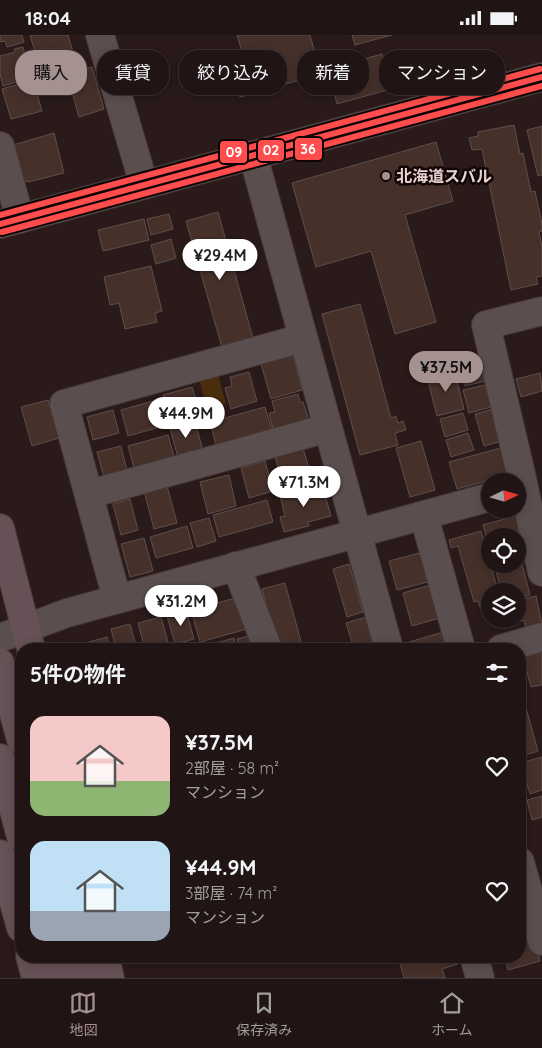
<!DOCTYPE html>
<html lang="ja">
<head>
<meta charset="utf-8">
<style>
	:root { --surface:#201414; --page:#2d2122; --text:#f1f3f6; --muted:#a29ea0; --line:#3d3334; --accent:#a59290 }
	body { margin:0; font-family:Quicksand,"Noto Sans JP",sans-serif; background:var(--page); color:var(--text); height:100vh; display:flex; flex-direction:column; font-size:19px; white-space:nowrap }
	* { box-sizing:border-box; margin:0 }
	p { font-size:16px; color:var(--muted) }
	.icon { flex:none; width:28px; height:28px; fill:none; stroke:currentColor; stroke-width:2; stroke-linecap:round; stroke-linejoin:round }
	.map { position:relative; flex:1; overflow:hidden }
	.details { position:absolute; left:15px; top:608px; width:511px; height:320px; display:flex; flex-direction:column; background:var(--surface); border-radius:20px; box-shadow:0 2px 12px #0003,0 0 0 1px var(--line) }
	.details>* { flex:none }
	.top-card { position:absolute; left:15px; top:15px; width:512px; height:45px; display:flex; gap:10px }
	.needle { width:32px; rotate:85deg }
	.tools { position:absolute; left:481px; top:438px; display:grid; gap:10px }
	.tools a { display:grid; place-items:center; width:45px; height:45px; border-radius:50%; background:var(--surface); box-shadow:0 2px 12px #0003,0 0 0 1px var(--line); font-size:25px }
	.price { position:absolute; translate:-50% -42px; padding:0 11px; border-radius:18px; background:#fff; color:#222; font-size:16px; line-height:32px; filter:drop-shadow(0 1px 2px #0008) }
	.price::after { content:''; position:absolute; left:50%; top:30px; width:15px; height:11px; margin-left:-8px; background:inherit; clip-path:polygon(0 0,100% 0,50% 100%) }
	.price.selected { background:var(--accent); color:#111 }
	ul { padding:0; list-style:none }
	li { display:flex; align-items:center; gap:15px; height:125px; padding:0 15px }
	li span { display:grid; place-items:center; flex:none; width:140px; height:100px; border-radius:15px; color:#555 }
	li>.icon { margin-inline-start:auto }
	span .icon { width:60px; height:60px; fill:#fffc; stroke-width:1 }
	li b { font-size:21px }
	h2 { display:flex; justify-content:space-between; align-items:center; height:60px; padding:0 15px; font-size:21px }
	.pill { padding:0 18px; border-radius:20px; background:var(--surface); box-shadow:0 2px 12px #0003,0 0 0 1px var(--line); font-size:18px; line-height:45px }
	.pill.selected { background:var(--accent); color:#111 }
	.status { display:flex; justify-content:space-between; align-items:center; height:35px; padding:0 25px; background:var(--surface); direction:ltr }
	.status svg { height:14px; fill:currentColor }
	.tabs { display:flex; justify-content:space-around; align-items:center; height:70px; border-top:1px solid var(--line); background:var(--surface); font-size:14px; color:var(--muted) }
	.tabs a { display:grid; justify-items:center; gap:2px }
	.tabs .selected { color:var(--accent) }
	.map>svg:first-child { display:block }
	.green { fill:#4a2d0d }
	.building { fill:#46302a; stroke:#5d4f4d }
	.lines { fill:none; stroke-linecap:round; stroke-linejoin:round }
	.minor-casing { stroke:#453736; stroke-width:30 }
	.highway-casing { stroke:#453736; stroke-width:30 }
	.minor { stroke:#5b4e4e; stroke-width:28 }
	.highway { stroke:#665156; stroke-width:28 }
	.bus-1-casing { stroke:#100505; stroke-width:10 }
	.bus-2-casing { stroke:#100505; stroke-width:10 }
	.bus-3-casing { stroke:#100505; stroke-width:10 }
	.bus-1 { stroke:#ff4d4d; stroke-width:6 }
	.bus-2 { stroke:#ff4d4d; stroke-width:6 }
	.bus-3 { stroke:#ff4d4d; stroke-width:6 }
	.poi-dot { fill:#a59290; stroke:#100505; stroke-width:2 }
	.labels { text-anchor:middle; stroke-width:5; stroke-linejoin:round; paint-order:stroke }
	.poi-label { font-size:16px; font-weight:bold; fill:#e7d2d0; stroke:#100505; text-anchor:start }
	.line-badge { stroke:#100505; stroke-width:2 }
	.badge-label { font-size:14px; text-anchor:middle; font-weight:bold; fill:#fff }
</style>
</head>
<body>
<div class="status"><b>18:04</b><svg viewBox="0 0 49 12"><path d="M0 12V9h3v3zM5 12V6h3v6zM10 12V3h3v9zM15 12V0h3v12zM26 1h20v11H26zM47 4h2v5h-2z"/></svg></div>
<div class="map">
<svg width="542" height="943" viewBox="0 0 542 943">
	<rect width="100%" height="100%" fill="#2a1a1a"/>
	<path class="green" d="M217,335L226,369L207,374L198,340Z"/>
	<g class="building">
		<path d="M0,0H22L24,7L7,12L5,6L0,7Z"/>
		<path d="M30,0H68L75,24L40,34Z"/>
		<path d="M237,0H310L321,39L240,62L228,21L242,17Z"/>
		<path d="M352,0H392L355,10Z"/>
		<path d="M23,12L30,37L25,39L27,44L3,51L0,39V21L15,17L14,14Z"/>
		<path d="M382,19L391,54L337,69L328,34Z"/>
		<path d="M92,32L104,74L79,82L67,39Z"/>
		<path d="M33,45L42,76L11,84L2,54Z"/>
		<path d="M514,90L520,119L523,118L531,157L535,156L542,189V196L539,197L542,212V241L536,242L538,249L511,255L482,114L472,115L469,103L478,101V97Z"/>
		<path d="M542,91V140L538,141L527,95Z"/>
		<path d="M54,98L64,138L28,147L22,144L13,110Z"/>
		<path d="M436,107L453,166L405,180L436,287L395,299L371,216L316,232L292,148Z"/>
		<path d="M218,177L254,307L223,316L186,186Z"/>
		<path d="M169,179L173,194L151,200L147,184Z"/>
		<path d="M144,184L149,205L103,216L98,195Z"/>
		<path d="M171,204L176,223L156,229L151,210Z"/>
		<path d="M151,231L162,276L155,278L157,287L125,294L119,268L110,270L104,242Z"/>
		<path d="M360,269L391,383L396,381L398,388L403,386L406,395L395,398L398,410L360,420L322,279Z"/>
		<path d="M292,316L302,355L271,364L260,325Z"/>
		<path d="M482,321L489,345L465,351L458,328Z"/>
		<path d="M454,334L464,374L437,381L427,342Z"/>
		<path d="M249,337L257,366L231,374L225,353L232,351L230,342Z"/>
		<path d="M540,338L542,356L521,362L516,344Z"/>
		<path d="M485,350L491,372L469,378L463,355Z"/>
		<path d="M192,352L201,380L172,388L163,360Z"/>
		<path d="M298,359L300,367H303L310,389L274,398L269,378L275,377L272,366Z"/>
		<path d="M48,365L59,403L32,411L21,372Z"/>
		<path d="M153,366L160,392L128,401L121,375Z"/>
		<path d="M265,372L273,399L217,414L210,387Z"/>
		<path d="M497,373L506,405L484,411L475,379Z"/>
		<path d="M113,375L119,398L93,405L87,382Z"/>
		<path d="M463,378L468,395L445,402L440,384Z"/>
		<path d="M195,386L203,416L178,423L170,393Z"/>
		<path d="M468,398L474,415L451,422L446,405Z"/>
		<path d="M168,400L175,425L135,436L128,411Z"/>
		<path d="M421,406L435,455L410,462L396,413Z"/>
		<path d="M121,411L128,440L105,446L97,417Z"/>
		<path d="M303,413L313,447L284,455L275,421Z"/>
		<path d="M501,413L509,440L457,454L449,427Z"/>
		<path d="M265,426L273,456L249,463L241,433Z"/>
		<path d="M229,440L236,471L208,479L200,447Z"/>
		<path d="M322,450L331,481L308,487L309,491L284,497L280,482L285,481L280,461Z"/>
		<path d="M167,451L177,488L154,494L144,456Z"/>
		<path d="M130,464L138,495L121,500L113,469Z"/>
		<path d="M267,465L273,487L219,502L213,480Z"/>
		<path d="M519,480L530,518L518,521V501H490V515L483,490Z"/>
		<path d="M209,483L216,506L197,512L190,488Z"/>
		<path d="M187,491L193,513L156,523L150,502Z"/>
		<path d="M481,496L498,556H490V570L480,572L478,566L474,567L458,511L451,513L449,505Z"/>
		<path d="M144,503L153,536L130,542L121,509Z"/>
		<path d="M427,516L435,545L397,555L389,526Z"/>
		<path d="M521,525L530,560L518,563V556H501L495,532L507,529H518V526Z"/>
		<path d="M349,529L363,577L347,582L333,534Z"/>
		<path d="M285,548L303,614H279L262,554Z"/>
		<path d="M434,549L443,582L412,591L403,558Z"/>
		<path d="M536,561L542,589L526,593L524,585L514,588L513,584H518V565Z"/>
		<path d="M239,562L247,594L200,607L191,575Z"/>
		<path d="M186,575L194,604L175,609L167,581Z"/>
		<path d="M161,582L170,614H145L138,588Z"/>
		<path d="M366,582L375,614H354L346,588Z"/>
		<path d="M130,589L137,614H116L111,594Z"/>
		<path d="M450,595L455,614H411L409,607Z"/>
		<path d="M252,600L256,614H240L237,604Z"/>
		<path d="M107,602L110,614H86L85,608Z"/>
		<path d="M234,603L236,614H201V612Z"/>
		<path d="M542,617V650L531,652L523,622Z"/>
		<path d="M525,669L538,716L522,721L523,724L520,725V670Z"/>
		<path d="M542,722V755L530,759L521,728Z"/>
		<path d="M542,761V782L532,785L527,765Z"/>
		<path d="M532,897L540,926L508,935L504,921H520V900Z"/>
		<path d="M398,921H456L458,929L442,934L445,943H404Z"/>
	</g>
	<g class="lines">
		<g class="minor-casing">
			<g id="minor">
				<path d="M100,0L144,150"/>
				<path d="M0,111L20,184"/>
				<path d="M253,120L389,614"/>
				<path d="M0,189L542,42"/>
				<path d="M542,276L486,290L521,439L542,537"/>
				<path d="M90,459L328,393"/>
				<path d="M424,481L461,614"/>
				<path d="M236,531L268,614"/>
				<path d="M117,564L64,369L303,303"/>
				<path d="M0,603L67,578L490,462"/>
				<path d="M501,614L542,602"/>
				<path d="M520,827L542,906"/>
				<path d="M474,921L480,943"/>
			</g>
		</g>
		<g class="highway-casing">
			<g id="highway">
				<path d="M0,493L31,614"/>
				<path d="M0,628L21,705"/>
				<path d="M0,723L21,802"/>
				<path d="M0,819L21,893"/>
				<path d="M30,921L36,943"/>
				<path d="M53,921L59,943"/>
				<path d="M81,921L86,943"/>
				<path d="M105,921L110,943"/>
			</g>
		</g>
		<use href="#minor" class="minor"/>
		<use href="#highway" class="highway"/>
		<g class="bus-1-casing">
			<path id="bus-1" d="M0,189L542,42"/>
		</g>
		<g class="bus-2-casing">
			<path id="bus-2" d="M2,197L542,51"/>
		</g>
		<g class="bus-3-casing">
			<path id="bus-3" d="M0,180L540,34"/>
		</g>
		<use href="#bus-1" class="bus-1"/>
		<use href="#bus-2" class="bus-2"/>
		<use href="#bus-3" class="bus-3"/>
	</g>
	<circle class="poi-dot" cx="386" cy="141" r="5"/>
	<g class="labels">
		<g class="poi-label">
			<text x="396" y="147">北海道スバル</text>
		</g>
	</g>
	<g class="line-badge">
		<rect x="294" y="102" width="29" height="24" rx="5" fill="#ff4d4d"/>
		<rect x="257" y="104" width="28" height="23" rx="5" fill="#ff4d4d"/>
		<rect x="219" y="105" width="29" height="24" rx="5" fill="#ff4d4d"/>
	</g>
	<g class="badge-label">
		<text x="308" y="119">36</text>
		<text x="271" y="120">02</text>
		<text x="234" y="122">09</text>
	</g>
</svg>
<div class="tools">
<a><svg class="needle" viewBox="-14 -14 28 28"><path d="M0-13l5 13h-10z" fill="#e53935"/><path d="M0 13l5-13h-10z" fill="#a29ea0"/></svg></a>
<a><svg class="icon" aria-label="locate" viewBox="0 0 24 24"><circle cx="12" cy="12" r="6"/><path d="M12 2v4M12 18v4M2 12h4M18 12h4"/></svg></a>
<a><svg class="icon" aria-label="layers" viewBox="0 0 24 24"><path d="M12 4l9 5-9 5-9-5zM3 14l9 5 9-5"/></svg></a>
</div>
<b class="price" style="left:220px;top:246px">¥29.4M</b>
<b class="price selected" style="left:446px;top:358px">¥37.5M</b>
<b class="price" style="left:186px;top:404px">¥44.9M</b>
<b class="price" style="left:304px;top:473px">¥71.3M</b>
<b class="price" style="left:181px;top:592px">¥31.2M</b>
<div class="top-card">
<a class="pill selected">購入</a>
<a class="pill">賃貸</a>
<a class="pill">絞り込み</a>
<a class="pill">新着</a>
<a class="pill">マンション</a>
</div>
<section class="details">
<h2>5件の物件<svg class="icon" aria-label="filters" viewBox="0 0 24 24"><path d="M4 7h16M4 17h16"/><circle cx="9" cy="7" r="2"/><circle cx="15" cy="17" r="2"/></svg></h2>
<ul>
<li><span style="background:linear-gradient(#f6c9c9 65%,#8fb573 0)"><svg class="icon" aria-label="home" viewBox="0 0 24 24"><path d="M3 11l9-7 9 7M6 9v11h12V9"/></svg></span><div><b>¥37.5M</b><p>2部屋 · 58 m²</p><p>マンション</p></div><svg class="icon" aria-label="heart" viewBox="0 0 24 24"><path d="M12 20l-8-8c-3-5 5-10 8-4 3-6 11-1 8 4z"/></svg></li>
<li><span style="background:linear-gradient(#bfe0f5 70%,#9aa5b1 0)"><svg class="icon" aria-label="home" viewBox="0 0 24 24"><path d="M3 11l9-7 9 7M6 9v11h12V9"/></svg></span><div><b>¥44.9M</b><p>3部屋 · 74 m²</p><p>マンション</p></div><svg class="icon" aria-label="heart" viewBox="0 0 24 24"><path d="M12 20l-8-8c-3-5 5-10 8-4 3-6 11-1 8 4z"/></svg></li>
</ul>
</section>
</div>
<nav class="tabs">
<a class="selected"><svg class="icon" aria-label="map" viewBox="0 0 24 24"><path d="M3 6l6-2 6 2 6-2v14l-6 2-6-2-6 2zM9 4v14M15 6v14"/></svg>地図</a>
<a><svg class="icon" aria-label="saved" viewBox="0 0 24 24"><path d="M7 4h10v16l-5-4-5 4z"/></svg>保存済み</a>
<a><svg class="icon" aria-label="home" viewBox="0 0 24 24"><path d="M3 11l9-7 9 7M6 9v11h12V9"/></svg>ホーム</a>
</nav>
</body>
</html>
